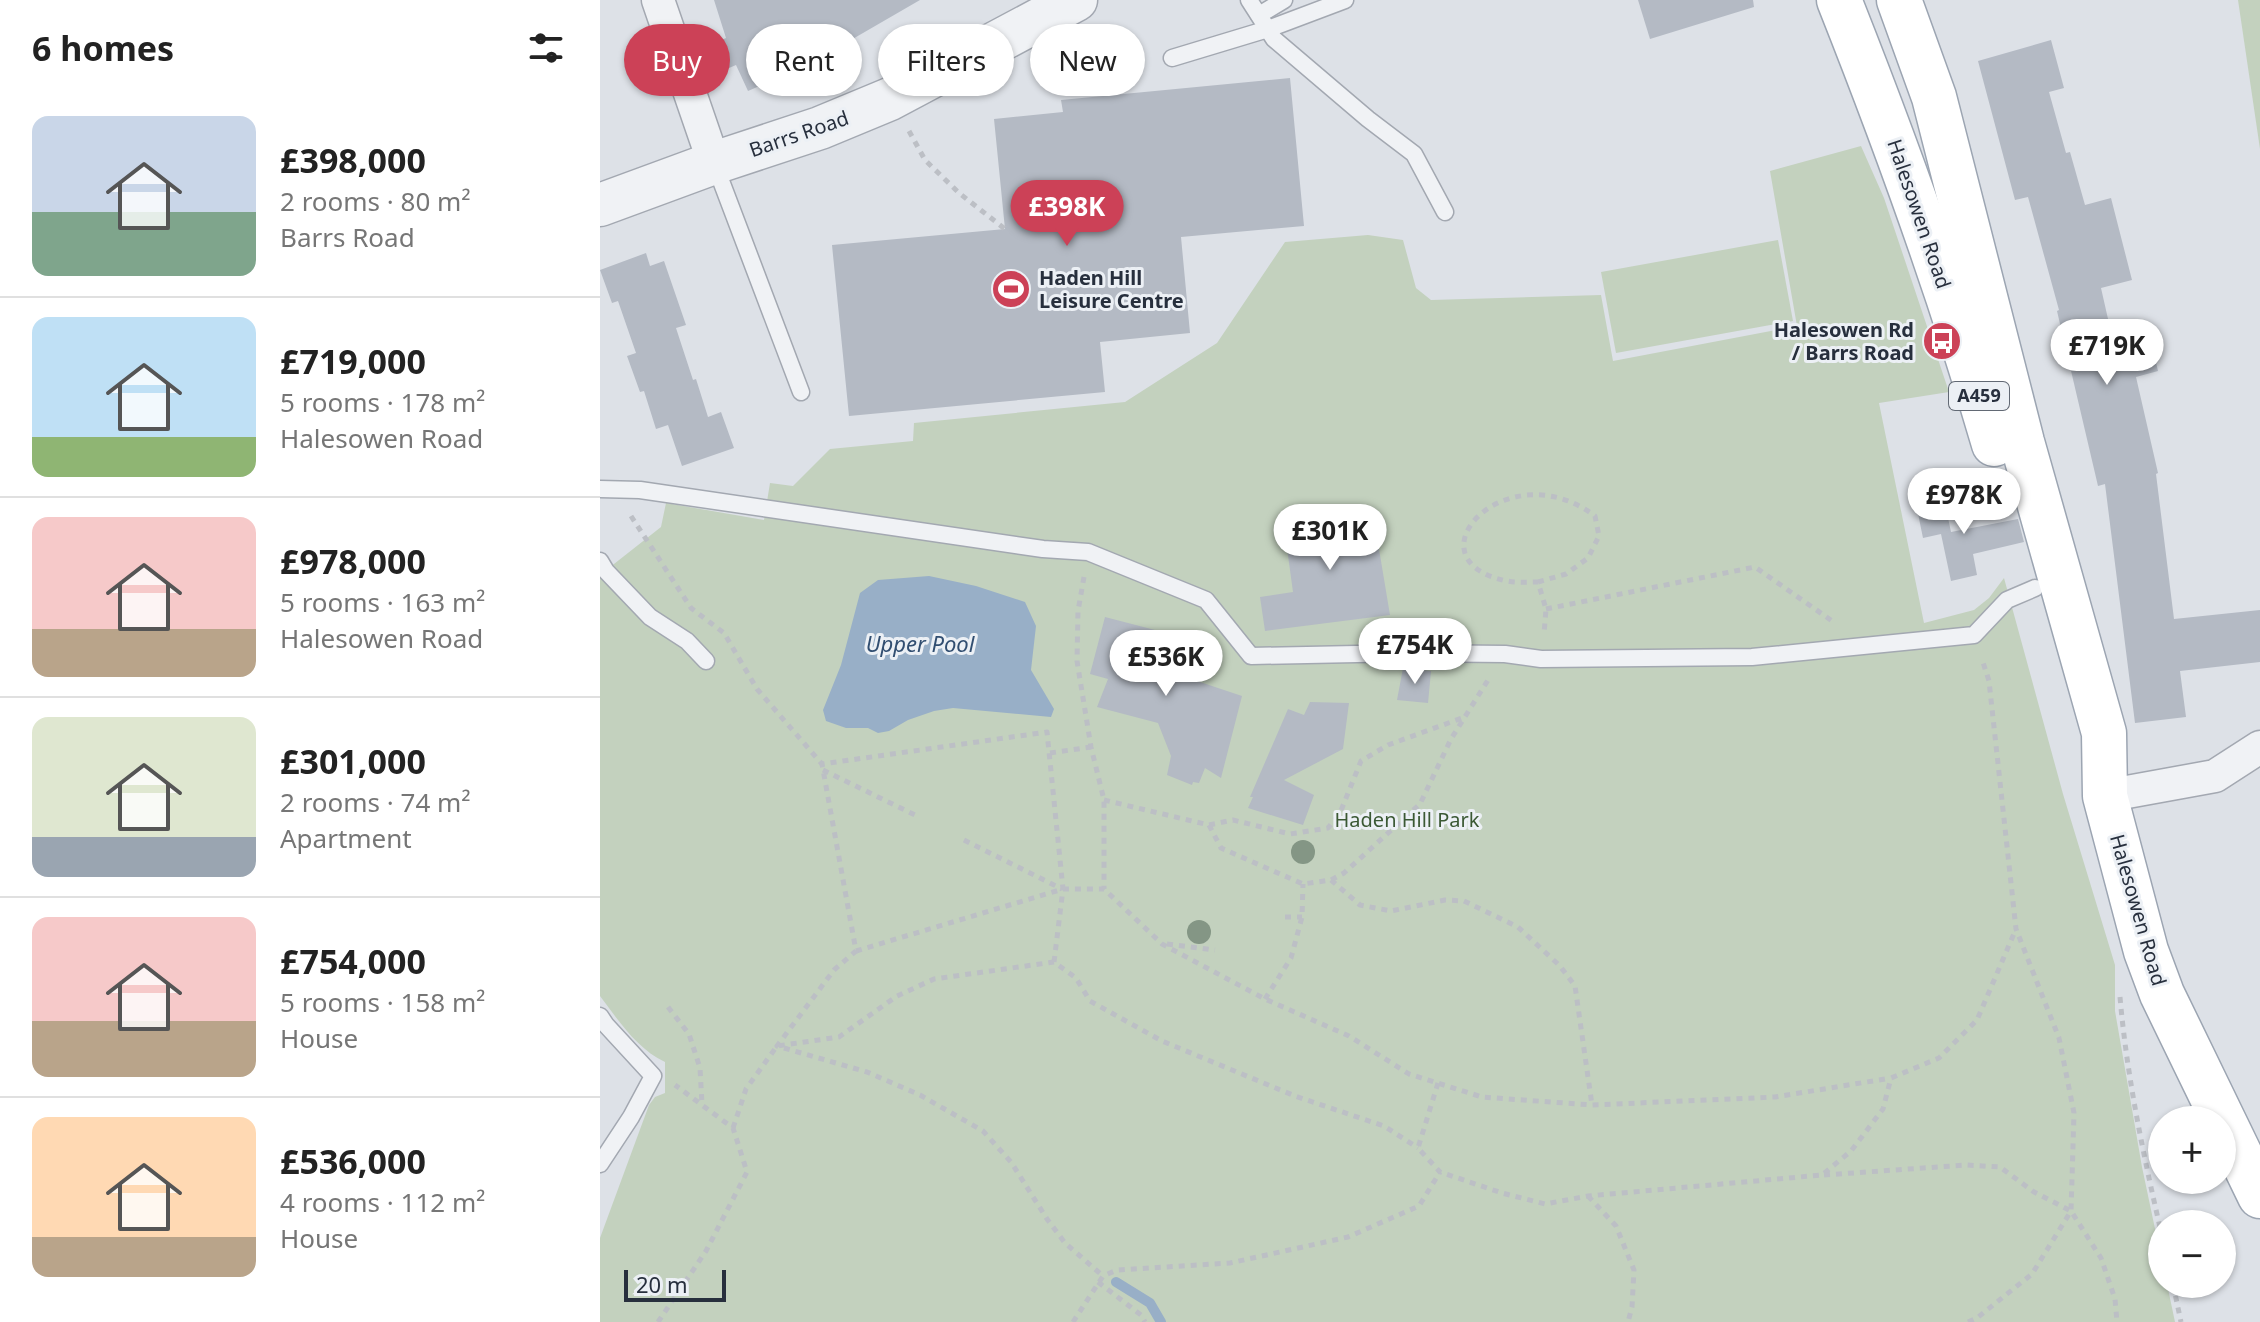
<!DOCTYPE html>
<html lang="en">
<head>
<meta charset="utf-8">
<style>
	:root { --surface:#fff; --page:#f6f6f6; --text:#222; --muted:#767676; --line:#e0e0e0; --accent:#cc4157 }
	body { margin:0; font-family:"Noto Sans",sans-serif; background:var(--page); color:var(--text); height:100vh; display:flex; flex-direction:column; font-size:30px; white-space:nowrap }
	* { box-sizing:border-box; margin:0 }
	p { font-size:26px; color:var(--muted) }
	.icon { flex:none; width:44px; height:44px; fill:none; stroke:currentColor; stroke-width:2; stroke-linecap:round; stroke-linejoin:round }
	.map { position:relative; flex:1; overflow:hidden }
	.drawer { display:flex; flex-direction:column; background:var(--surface); width:600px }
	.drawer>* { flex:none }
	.top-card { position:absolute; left:24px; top:24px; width:760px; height:72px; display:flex; gap:16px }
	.buttons { position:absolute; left:1548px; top:1106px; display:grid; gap:16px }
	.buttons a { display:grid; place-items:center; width:88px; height:88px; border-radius:50%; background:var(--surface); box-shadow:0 2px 6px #0004; font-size:40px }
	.scale { position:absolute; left:24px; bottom:20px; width:102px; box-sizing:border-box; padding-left:8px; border:4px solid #272f3d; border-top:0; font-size:22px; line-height:28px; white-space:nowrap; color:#272f3d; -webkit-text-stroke:6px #ecf0f5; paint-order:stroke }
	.price { position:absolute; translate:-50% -68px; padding:0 18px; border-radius:28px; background:#fff; color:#222; font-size:26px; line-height:52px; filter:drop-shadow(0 2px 4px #0008) }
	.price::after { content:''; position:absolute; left:50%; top:48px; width:24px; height:18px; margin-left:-12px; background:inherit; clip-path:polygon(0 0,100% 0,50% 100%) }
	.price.on { background:var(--accent); color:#fff }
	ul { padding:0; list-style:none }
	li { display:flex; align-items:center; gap:24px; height:200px; padding:0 32px }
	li+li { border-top:2px solid var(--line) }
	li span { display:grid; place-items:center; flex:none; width:224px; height:160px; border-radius:16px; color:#555 }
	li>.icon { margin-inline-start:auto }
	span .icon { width:96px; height:96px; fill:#fffc; stroke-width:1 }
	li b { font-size:34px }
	h2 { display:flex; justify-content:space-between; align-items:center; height:96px; padding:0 32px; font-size:34px }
	.tag { padding:0 28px; border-radius:36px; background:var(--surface); box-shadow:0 2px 6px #0004; font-size:28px; line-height:72px }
	.tag.on { background:var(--accent); color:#fff }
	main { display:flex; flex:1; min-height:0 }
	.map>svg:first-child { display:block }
	.green { fill:#c3d1be }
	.water { fill:#98afc7 }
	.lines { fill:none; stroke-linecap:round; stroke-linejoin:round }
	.stream { stroke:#98afc7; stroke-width:10 }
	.building { fill:#b4bac4 }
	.service-casing { stroke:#a3a8b1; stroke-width:19 }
	.minor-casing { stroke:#a3a8b1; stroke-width:35 }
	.tertiary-casing { stroke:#a3a8b1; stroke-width:45 }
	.primary-casing { stroke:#9ca5b2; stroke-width:47 }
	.path { stroke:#bcbfc5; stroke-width:5; stroke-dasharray:6 6; stroke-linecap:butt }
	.service { stroke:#f0f2f5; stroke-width:16 }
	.minor { stroke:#f0f2f5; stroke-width:32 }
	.tertiary { stroke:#f0f2f5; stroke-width:42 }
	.primary { stroke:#fff; stroke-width:44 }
	.tree { fill:#849685 }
	.labels { text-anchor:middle; stroke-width:6; stroke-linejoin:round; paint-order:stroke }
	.shield { fill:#ecf0f5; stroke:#626974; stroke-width:2 }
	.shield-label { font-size:18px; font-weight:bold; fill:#272f3d }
	.street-label { font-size:20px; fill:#272f3d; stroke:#ecf0f5 }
	.poi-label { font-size:20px; font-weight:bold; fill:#272f3d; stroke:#ecf0f5; text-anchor:start }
	.park-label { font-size:20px; fill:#3b5934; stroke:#ecf0f5 }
	.water-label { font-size:22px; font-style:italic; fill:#314e71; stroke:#ecf0f5 }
</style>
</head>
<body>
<main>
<section class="drawer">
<h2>6 homes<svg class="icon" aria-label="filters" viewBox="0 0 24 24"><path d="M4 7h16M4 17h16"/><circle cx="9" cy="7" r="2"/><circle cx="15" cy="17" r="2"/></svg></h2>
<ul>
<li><span style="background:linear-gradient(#c9d6e8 60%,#7fa58c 0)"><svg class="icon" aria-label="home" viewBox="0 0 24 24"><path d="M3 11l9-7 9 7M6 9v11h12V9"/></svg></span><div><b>£398,000</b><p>2 rooms · 80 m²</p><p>Barrs Road</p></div></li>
<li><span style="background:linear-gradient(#bfe0f5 75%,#8fb573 0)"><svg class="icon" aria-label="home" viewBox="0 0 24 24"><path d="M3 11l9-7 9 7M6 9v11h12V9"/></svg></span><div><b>£719,000</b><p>5 rooms · 178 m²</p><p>Halesowen Road</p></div></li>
<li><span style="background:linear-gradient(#f6c9c9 70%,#b9a48a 0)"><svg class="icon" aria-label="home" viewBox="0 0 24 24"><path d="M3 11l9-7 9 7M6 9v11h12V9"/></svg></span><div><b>£978,000</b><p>5 rooms · 163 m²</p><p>Halesowen Road</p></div></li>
<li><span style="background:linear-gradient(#dfe7d0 75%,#9aa5b1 0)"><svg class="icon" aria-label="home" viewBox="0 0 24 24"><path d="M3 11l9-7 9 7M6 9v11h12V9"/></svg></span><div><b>£301,000</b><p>2 rooms · 74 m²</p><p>Apartment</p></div></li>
<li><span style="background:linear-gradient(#f6c9c9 65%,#b9a48a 0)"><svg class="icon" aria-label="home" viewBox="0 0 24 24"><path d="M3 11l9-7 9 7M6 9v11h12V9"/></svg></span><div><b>£754,000</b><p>5 rooms · 158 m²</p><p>House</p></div></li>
<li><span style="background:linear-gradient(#ffd9b3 75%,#b9a48a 0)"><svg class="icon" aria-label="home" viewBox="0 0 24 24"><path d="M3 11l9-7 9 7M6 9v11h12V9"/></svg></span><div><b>£536,000</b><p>4 rooms · 112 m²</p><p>House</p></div></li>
</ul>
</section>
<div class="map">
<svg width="1660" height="1322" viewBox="0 0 1660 1322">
	<rect width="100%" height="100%" fill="#dde1e7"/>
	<g class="green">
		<path d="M1638,0H1660V149Z"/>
		<path d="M1261,146L1284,198L1349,392L1279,403L1324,623L1374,610L1389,598L1404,578L1463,794L1515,965V1011L1542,1167L1562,1262V1284H1567L1575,1322H0V1238L49,1105L55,1097L65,1093V1062C37,1049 18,1020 0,996V575L61,527L66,503L164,520L170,483L193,486L230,449L313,441L314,423L525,402L617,343L685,242L768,235L803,240L816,288L831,300L1001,295L1013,361L1197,326L1170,171Z"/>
		<path d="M1178,240L1193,321L1016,353L1001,272Z"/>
	</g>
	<path class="water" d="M329,576L376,586L425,602L436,626L431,670L454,709L451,717L353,708L334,711L308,720L289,731L278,733L268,728H246L226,721L223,710L241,665L260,593L278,580Z"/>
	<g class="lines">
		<path class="stream" d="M516,1282L550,1303L561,1322"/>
	</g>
	<g class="building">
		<path d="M114,0H320L244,44L243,42L182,70L184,75L148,91L136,65L129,68L117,42L126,38Z"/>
		<path d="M1038,0H1153L1154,7L1050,39Z"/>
		<path d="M1451,40L1464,88L1449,92L1466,153L1470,152L1485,205L1511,198L1532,280L1501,288L1513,341L1549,333L1558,371L1536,377L1558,473L1556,474L1574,619L1660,610V662L1580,671L1586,717L1535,723L1505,484L1498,486L1457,311L1459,310L1428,197L1415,200L1378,61Z"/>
		<path d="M690,78L704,226L581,237L590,333L500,342L505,392L249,416L232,245L405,229L394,119L463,112L461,100Z"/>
		<path d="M46,253L50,266L64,261L86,325L76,328L93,380L96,379L108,417L121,412L134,448L82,466L68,425L56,429L44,391L40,392L27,356L36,353L18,301L12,303L0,270Z"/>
		<path d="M1343,494L1351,532L1418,519L1424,542L1373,554L1377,575L1351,581L1341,534L1323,538L1315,499Z"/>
		<path d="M772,507L790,615L665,631L660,597L693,592L683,519Z"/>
		<path d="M505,617L578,636L572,660L576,662L573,673L642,696L621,778L605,768L599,783L593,782L592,785L567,775L571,756L558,723L497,707L508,679L490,674Z"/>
		<path d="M803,668L831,671L828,703L797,700Z"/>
		<path d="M710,702L749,703L743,749L684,780L714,795L703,825L648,808L653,797H650L688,709L704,715Z"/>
	</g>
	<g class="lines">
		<g class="service-casing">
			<g id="service">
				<path d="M649,0L674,39L768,119L814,154L845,212"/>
				<path d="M659,15L684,0"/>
				<path d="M572,58L668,29L745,0"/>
				<path d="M115,165L201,392"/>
				<path d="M0,489L40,490L443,549L488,552L606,600L651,656L806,653L905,654L941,659L1152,657L1374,635L1407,600L1435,588"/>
				<path d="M0,561L6,571L50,617L87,641L106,661"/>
				<path d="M0,1016L6,1025L53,1076L31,1117L0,1164"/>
			</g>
		</g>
		<g class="minor-casing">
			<g id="minor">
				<path d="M58,0L114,163"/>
				<path d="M1505,796L1615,776L1660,747"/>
			</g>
		</g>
		<g class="tertiary-casing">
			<path id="tertiary" d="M0,205L114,163L220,128L290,99L476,0"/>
		</g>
		<g class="primary-casing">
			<g id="primary">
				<path d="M1239,0C1297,146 1350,293 1394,444"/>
				<path d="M1299,0L1334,97L1422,442L1504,733L1505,796L1546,951L1562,994L1660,1196"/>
			</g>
		</g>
		<g class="path">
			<path d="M309,131L325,160L359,193L405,229"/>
			<path d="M31,516L91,608L124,633L157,689L222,764"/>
			<path d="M484,577L478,611L477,661L491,747L504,800V889"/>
			<path d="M938,582L966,574L988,558L999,536L995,516C906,449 804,560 907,581C917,583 928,582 938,582L946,609L944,634"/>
			<path d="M946,609L1155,567L1235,623"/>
			<path d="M450,753L491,747"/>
			<path d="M223,770L319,817"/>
			<path d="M504,800L609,825L633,820L690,834L728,828L740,813L761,761L788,745L862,718"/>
			<path d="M609,825L621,848L703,884L731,880L744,873L820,804L851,739L888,680"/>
			<path d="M364,840L462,889"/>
			<path d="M731,880L760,905L791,911L845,900L864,901L918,927L960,966L975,986L992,1105"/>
			<path d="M685,917H702"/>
			<path d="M567,944L615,950"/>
			<path d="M256,951L463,889H504L562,944L665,999L749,1036L809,1074L882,1097L992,1105L1175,1097L1291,1078"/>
			<path d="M454,962L463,889L447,732L222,764L256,951L234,970L177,1046L267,1072L320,1095L383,1131L411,1162L447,1219L465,1243L503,1276"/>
			<path d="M1520,997C1527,1078 1544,1158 1562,1236"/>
			<path d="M665,999L691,958L702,917L703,884"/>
			<path d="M68,1007L89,1034L100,1068L102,1104"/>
			<path d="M838,1083L818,1148L840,1172L902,1193L945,1204L988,1196L1222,1175L1251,1151L1283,1109L1291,1078L1339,1058L1377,1020L1416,929"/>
			<path d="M133,1128L146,1089L177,1046L239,1037L297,996L334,979L454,962L476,978L490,1001L562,1041L695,1096L784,1126L818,1148"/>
			<path d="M1224,1175L1366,1165L1400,1167L1434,1192L1471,1211L1501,1258L1515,1299L1517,1322"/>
			<path d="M988,1196L1016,1226L1034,1270L1032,1307L1028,1322"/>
			<path d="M498,1282L541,1315L545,1322"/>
			<path d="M1573,1284L1581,1322"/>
			<path d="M58,1322L106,1251L147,1172L133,1128L75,1085"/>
			<path d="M473,1322L503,1276L517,1270L630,1263L748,1237L819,1206L840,1172"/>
			<path d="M1368,1322L1377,1318L1432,1274L1471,1211L1474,1113L1459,1038L1416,929L1389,681L1382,659"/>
		</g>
		<use href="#service" class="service"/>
		<use href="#minor" class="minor"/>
		<use href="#tertiary" class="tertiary"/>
		<use href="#primary" class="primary"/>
	</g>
	<g class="tree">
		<circle cx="703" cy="852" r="12"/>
		<circle cx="599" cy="932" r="12"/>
	</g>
	<defs>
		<g id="stadium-disc" transform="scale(2)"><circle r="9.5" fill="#cc4157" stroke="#ecf0f5"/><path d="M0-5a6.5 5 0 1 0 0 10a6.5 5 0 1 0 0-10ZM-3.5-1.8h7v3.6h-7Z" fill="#fff"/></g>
		<g id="bus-disc" transform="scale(2)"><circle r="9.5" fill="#cc4157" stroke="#ecf0f5"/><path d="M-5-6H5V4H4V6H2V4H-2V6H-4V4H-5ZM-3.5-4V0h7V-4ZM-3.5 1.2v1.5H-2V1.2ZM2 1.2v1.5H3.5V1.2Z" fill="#fff"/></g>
	</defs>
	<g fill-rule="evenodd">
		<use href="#stadium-disc" x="411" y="289"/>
		<use href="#bus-disc" x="1342" y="341"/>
	</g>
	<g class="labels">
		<rect class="shield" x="1349" y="382" width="60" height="28" rx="6"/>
		<g class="shield-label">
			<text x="1379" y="402">A459</text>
		</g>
		<g class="street-label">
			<text transform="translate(199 134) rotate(-19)" y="7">Barrs Road</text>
			<text transform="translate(1319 214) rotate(71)" y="7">Halesowen Road</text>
			<text transform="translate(1538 910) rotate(74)" y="7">Halesowen Road</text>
		</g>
		<g class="poi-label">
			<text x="439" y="285">Haden Hill<tspan x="439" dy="23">Leisure Centre</tspan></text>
			<text x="1314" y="337" text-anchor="end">Halesowen Rd<tspan x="1314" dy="23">/ Barrs Road</tspan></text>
		</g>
		<g class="park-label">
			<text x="807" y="827">Haden Hill Park</text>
		</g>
		<g class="water-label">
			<text x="320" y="652">Upper Pool</text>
		</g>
	</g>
</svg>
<div class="buttons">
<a>+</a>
<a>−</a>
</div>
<div class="scale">20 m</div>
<b class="price on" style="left:467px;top:248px">£398K</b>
<b class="price" style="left:1507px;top:387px">£719K</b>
<b class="price" style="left:1364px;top:536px">£978K</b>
<b class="price" style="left:730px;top:572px">£301K</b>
<b class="price" style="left:815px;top:686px">£754K</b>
<b class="price" style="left:566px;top:698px">£536K</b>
<div class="top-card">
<a class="tag on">Buy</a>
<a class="tag">Rent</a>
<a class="tag">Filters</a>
<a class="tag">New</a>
</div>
</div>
</main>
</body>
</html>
